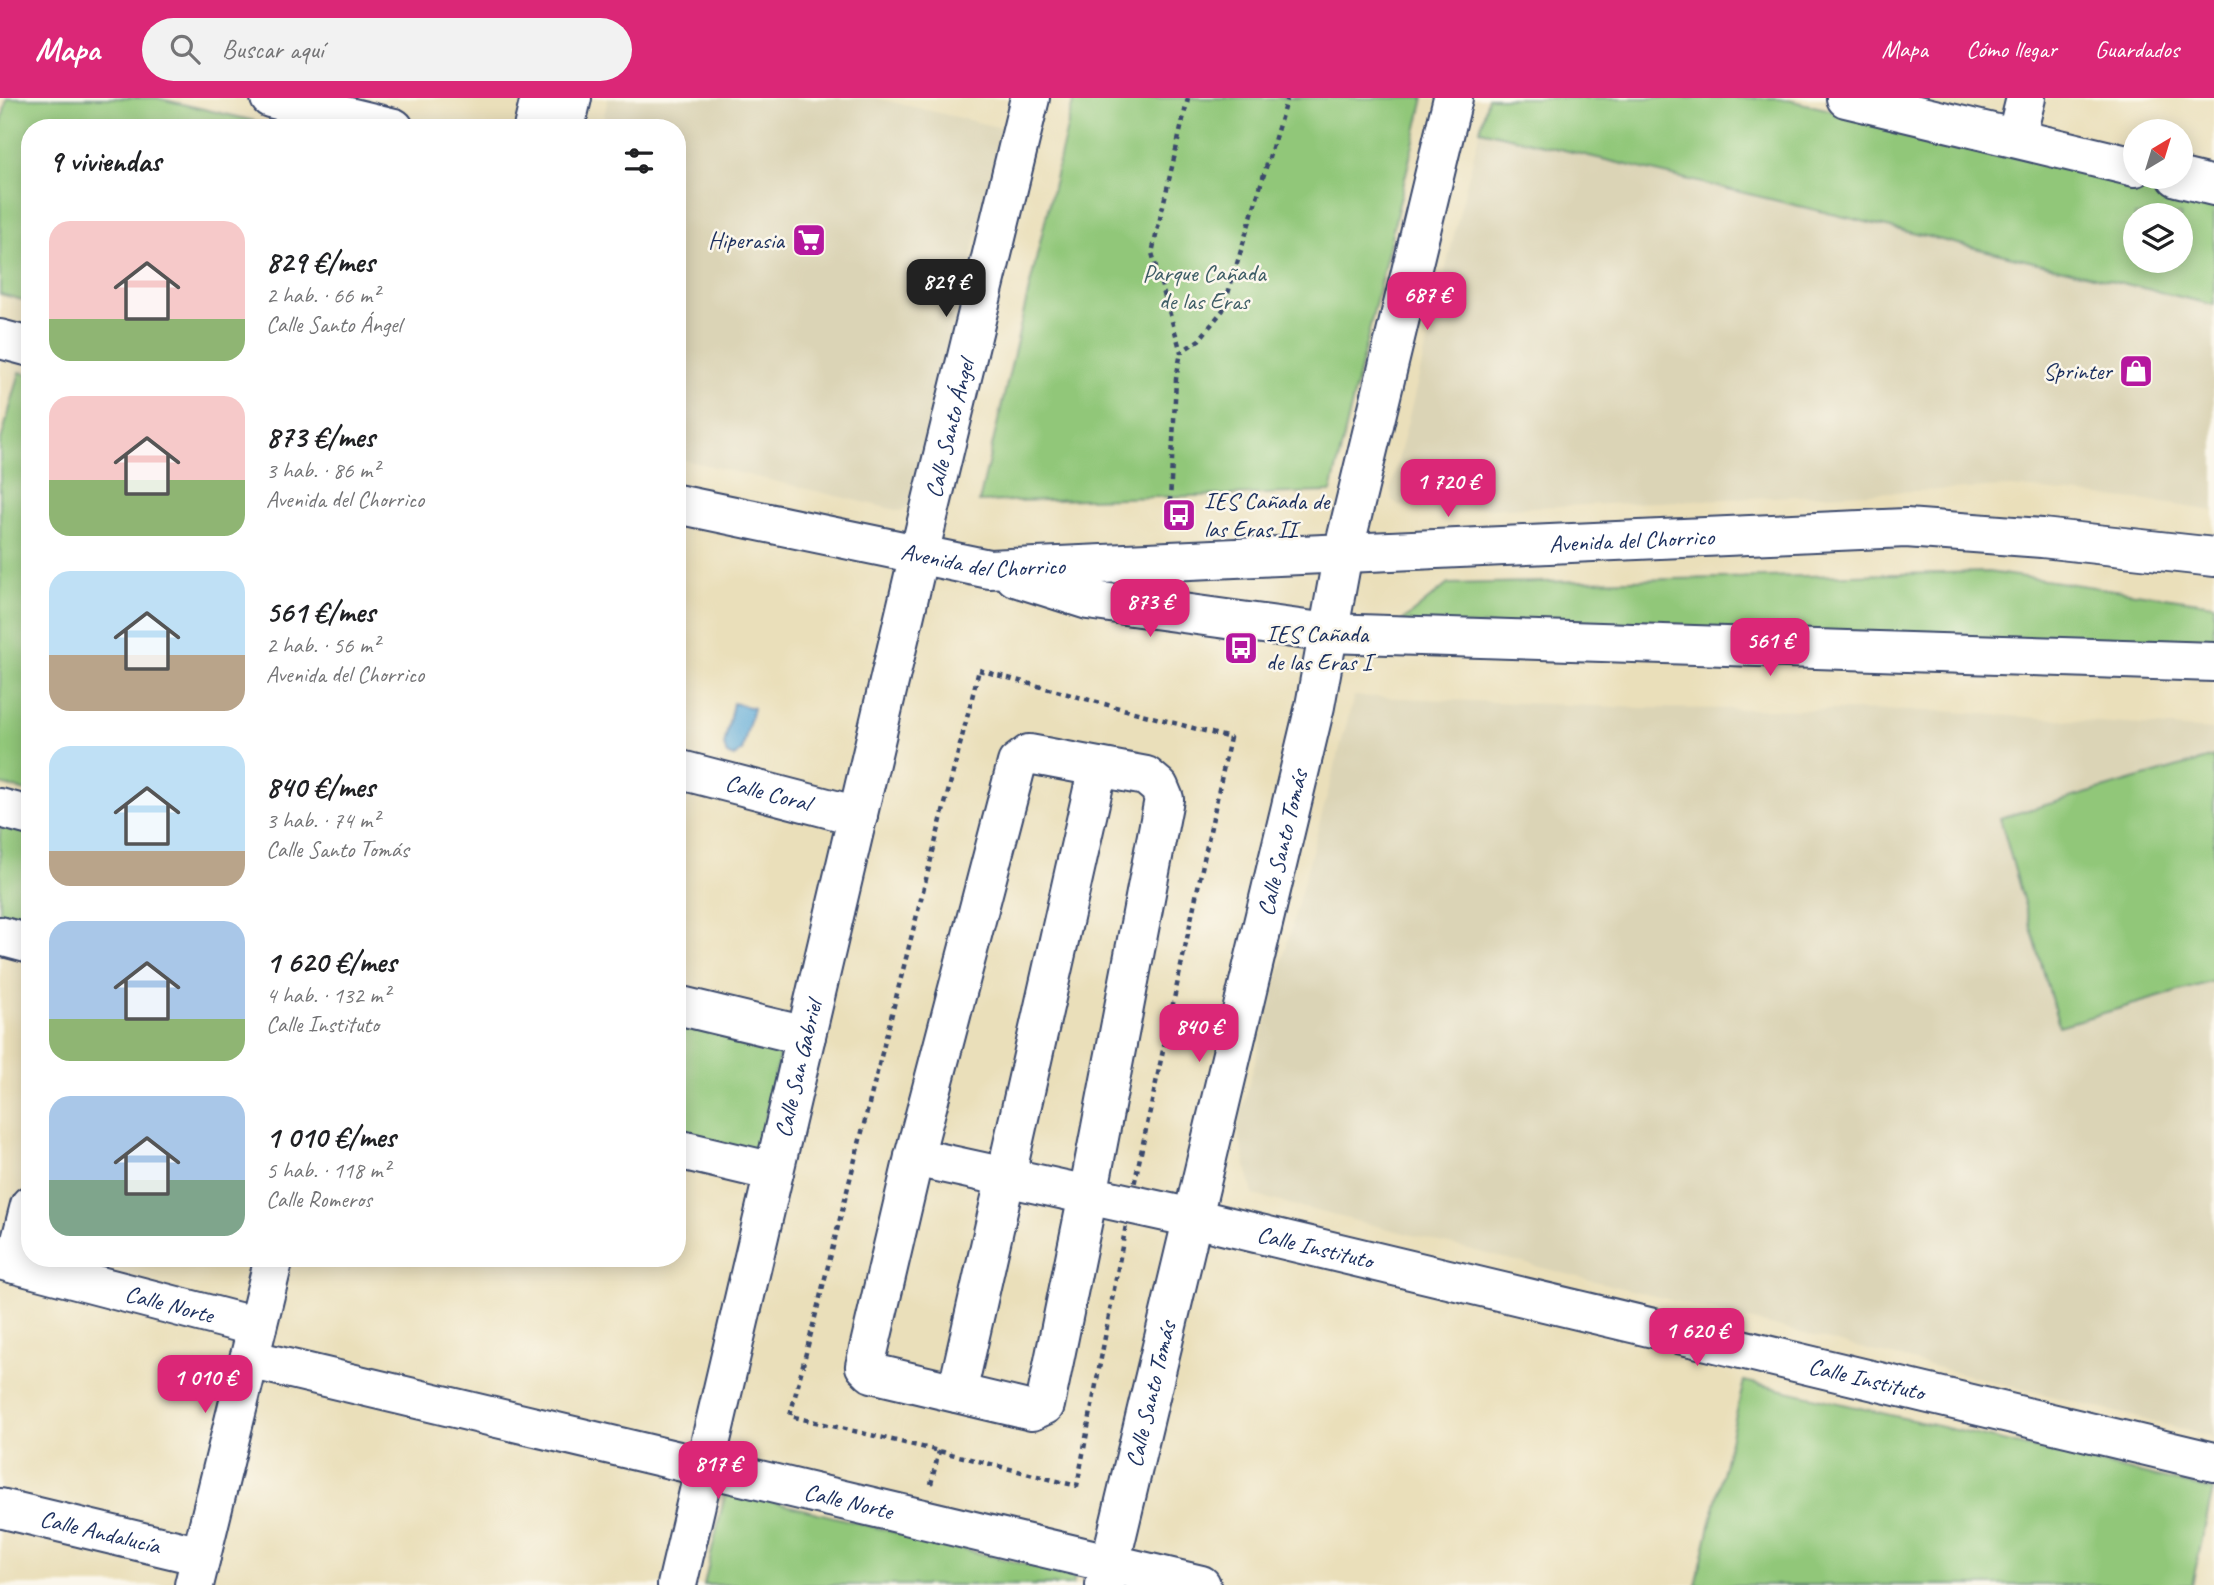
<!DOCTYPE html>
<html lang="es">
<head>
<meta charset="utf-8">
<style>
	:root { --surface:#fff; --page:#f2f2f2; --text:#202124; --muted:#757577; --accent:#db2777 }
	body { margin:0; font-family:Caveat,sans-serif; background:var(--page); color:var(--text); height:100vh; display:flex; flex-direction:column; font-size:26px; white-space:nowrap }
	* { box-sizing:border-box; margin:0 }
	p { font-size:23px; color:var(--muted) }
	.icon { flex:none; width:38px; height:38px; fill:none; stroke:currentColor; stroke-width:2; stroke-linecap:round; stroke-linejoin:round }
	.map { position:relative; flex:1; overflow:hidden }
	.sheet { position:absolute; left:21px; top:21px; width:665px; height:1148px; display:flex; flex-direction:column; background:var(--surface); border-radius:28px; box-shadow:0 4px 18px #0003 }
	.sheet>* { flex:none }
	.needle { width:46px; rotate:38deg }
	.controls { position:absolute; left:2123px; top:21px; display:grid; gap:14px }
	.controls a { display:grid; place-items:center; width:70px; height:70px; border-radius:50%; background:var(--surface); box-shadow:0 4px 18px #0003; font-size:35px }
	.price { position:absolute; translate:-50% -60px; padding:0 16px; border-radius:14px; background:var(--accent); color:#fff; font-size:23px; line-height:46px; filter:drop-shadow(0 2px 4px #0008) }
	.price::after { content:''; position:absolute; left:50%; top:42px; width:21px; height:16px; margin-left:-10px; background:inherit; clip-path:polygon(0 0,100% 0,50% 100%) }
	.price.active { background:#222; color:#fff }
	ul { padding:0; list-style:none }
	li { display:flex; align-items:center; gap:21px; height:175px; padding:0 28px }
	li span { display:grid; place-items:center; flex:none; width:196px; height:140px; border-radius:21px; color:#555 }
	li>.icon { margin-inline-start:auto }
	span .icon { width:84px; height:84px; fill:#fffc; stroke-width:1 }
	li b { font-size:30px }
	h2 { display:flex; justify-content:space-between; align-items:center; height:84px; padding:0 28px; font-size:30px }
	header { display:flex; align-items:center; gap:42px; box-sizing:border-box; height:98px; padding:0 35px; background:var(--accent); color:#fff }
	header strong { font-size:33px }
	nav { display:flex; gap:38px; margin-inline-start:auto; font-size:24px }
	.search { width:490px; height:63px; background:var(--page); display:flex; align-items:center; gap:18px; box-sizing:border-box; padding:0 24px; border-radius:38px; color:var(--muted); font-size:26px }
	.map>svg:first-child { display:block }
	.built { fill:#dbd4b6 }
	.green { fill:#91c779; stroke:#567b6c; stroke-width:2; fill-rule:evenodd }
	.water { fill:#5eaad7; stroke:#3c6c9a; stroke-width:2 }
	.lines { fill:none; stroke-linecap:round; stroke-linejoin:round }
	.minor-casing { stroke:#3a496c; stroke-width:42 }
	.path { stroke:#3a496c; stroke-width:4.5; stroke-dasharray:5 5; stroke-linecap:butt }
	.minor { stroke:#fff; stroke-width:38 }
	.labels { text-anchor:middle; stroke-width:5; stroke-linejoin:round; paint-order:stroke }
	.poi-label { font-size:24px; fill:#1b2f5e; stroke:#fbf7ec; text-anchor:end }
	.park-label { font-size:24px; fill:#3e5d66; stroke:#fbf7ec }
	.street-label { font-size:24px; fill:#1b2f5e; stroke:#fbf7ec }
</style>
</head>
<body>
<header>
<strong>Mapa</strong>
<div class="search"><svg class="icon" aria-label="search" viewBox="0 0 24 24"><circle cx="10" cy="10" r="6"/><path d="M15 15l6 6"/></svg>Buscar aquí</div>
<nav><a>Mapa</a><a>Cómo llegar</a><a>Guardados</a></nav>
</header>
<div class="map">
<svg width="2214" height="1487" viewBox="0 0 2214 1487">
	<rect width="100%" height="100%" fill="#fbf7ec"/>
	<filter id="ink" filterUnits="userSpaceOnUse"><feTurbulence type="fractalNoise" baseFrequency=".0143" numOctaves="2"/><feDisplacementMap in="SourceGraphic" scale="14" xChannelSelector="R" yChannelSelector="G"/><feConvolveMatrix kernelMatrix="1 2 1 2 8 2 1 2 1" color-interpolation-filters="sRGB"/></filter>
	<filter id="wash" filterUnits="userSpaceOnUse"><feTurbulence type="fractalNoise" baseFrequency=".00686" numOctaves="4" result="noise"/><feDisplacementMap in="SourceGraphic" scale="28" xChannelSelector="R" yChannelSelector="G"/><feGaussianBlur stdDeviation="1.57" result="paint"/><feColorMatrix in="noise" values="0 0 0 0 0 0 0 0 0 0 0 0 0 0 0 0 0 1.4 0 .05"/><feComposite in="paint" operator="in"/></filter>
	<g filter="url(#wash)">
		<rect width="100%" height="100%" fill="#eadfba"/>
		<g class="built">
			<path d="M608,0H876L1002,30L914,405L900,413L677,360V30H601Z"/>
			<path d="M1480,32L2214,207V413L2156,404L2012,389L1511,410L1401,409L1392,402L1391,391Z"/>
			<path d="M1354,598L1644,610L1941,613L2214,632V1339L1253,1097L1237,1030Z"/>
		</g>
		<g class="green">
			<path d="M7,0H157L284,30H30V204L0,196V32Z"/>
			<path d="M1074,0H1424L1331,394L979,404Z"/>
			<path d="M1488,0H1780L2214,103V207L1480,32ZM2135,117H2180V163H2135Z"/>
			<path d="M20,274L30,277V694L0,686V346Z"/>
			<path d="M1988,474L2214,506V551L1400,525L1448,486Z"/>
			<path d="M2214,659V883L2059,928L2000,720Z"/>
			<path d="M0,727L30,734V830L0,822Z"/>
			<path d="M677,925L781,950L756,1062L677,1043Z"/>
			<path d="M1744,1283L2213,1392L2192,1487H1696Z"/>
			<path d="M726,1392L1075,1479L1073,1487H704Z"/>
		</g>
		<path class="water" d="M733,605L753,610L742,653L734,659L727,656L724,648Z"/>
	</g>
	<g filter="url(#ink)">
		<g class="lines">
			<g class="minor-casing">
				<g id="minor">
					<path d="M270,0L394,30"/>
					<path d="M1846,0L2135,69"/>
					<path d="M533,30L540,0"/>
					<path d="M565,30L572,0"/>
					<path d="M2016,40L2026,0"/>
					<path d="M2177,79L2214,88"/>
					<path d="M0,241L30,249"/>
					<path id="s1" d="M677,406L989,471L1906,430L2042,440L2214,459"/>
					<path d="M1015,479L1088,502L1328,535L2214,564"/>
					<path d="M1029,656L1146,678L1159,689L1164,701L1088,1097L1045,1307L1032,1313L872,1275L865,1268L914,1059L1017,665Z"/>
					<path id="s2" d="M677,671L858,718"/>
					<path d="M0,710L30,718"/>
					<path d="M0,838L30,846"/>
					<path d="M677,907L806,938"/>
					<path d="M677,1051L774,1074"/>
					<path id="s3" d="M914,1059L1193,1120L2214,1364"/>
					<path id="s4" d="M0,1162L257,1229"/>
					<path d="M15,1166L30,1107"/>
					<path id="s5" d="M249,1261L1201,1487"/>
					<path d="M957,1295L1098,669"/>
					<path id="s6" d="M0,1410L201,1458"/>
					<path d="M194,1487L274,1160"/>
					<path id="s7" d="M677,1487L919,456L1030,0"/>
					<path id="s8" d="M1105,1487L1315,608L1343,455L1453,0"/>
				</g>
			</g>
			<g class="path">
				<path d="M1188,0L1152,155L1181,254L1199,242L1223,212L1287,0"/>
				<path d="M1169,424L1176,281L1181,254"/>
				<path d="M979,572L1230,640L1130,1106L1077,1388L939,1353L790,1318Z"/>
				<path d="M931,1386L939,1353"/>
			</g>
			<use href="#minor" class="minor"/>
		</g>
	</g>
	<defs>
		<g id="supermarket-square" transform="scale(1.75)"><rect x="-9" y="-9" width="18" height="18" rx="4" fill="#b5179e" stroke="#fbf7ec"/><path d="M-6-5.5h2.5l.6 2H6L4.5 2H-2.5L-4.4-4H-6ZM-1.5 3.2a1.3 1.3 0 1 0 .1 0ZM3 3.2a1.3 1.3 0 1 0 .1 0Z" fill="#fff"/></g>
		<g id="shop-square" transform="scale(1.75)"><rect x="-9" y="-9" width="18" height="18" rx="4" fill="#b5179e" stroke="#fbf7ec"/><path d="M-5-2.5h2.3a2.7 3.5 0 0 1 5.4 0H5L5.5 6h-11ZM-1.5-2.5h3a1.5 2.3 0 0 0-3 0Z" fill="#fff"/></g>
		<g id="bus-square" transform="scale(1.75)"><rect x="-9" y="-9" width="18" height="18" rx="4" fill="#b5179e" stroke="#fbf7ec"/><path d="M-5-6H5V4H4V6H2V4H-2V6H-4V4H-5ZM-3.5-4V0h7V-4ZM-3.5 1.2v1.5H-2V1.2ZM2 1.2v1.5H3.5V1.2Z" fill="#fff"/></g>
	</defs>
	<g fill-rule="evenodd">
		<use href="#supermarket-square" x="809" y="142"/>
		<use href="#shop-square" x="2136" y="273"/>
		<use href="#bus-square" x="1179" y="417"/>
		<use href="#bus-square" x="1241" y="550"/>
	</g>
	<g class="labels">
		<g class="poi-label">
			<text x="784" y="150">Hiperasia</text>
			<text x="2112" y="281">Sprinter</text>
			<text x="1204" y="411" text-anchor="start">IES Cañada de<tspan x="1204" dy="28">las Eras II</tspan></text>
			<text x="1266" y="544" text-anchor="start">IES Cañada<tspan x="1266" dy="28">de las Eras I</tspan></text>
		</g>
		<g class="park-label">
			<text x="1204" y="183">Parque Cañada<tspan x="1204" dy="28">de las Eras</tspan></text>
		</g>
		<g class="street-label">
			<text dy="8" stroke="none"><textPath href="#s7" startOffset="1188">Calle Santo Ángel</textPath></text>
			<text dy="8" stroke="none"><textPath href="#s1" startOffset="962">Avenida del Chorrico</textPath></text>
			<text dy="8" stroke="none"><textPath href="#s1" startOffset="312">Avenida del Chorrico</textPath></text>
			<text dy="8" stroke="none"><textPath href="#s2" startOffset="94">Calle Coral</textPath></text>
			<text dy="8" stroke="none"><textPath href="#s8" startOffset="763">Calle Santo Tomás</textPath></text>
			<text dy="8" stroke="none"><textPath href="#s7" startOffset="530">Calle San Gabriel</textPath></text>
			<text dy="8" stroke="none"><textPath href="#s3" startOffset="411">Calle Instituto</textPath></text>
			<text dy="8" stroke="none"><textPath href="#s4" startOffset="175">Calle Norte</textPath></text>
			<text dy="8" stroke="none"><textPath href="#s3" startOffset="978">Calle Instituto</textPath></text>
			<text dy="8" stroke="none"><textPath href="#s8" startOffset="196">Calle Santo Tomás</textPath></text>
			<text dy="8" stroke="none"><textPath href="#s5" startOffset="616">Calle Norte</textPath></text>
			<text dy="8" stroke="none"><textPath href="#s6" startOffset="103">Calle Andalucía</textPath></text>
		</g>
	</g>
</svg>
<div class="controls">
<a><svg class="needle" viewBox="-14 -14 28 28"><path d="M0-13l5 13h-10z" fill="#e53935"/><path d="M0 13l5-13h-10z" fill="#757577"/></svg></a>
<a><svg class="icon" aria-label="layers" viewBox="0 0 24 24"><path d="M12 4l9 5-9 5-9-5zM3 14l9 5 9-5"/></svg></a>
</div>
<b class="price active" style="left:946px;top:221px">829 €</b>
<b class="price" style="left:1427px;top:234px">687 €</b>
<b class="price" style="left:1448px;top:421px">1 720 €</b>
<b class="price" style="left:1150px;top:541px">873 €</b>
<b class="price" style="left:1770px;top:580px">561 €</b>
<b class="price" style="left:1199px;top:966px">840 €</b>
<b class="price" style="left:1697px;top:1270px">1 620 €</b>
<b class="price" style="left:205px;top:1317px">1 010 €</b>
<b class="price" style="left:718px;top:1403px">817 €</b>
<section class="sheet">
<h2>9 viviendas<svg class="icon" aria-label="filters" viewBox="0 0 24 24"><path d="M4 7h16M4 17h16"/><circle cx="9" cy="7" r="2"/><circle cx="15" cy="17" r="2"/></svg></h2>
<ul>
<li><span style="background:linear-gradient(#f6c9c9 70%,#8fb573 0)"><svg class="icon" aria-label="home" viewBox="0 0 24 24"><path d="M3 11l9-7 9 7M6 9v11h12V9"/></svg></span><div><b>829 €/mes</b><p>2 hab. · 66 m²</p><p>Calle Santo Ángel</p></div></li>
<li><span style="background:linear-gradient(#f6c9c9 60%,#8fb573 0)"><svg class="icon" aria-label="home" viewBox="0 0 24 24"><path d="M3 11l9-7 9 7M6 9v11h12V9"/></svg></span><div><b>873 €/mes</b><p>3 hab. · 86 m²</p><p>Avenida del Chorrico</p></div></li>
<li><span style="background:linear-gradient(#bfe0f5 60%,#b9a48a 0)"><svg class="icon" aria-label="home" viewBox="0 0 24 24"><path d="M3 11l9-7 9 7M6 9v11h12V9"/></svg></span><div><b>561 €/mes</b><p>2 hab. · 56 m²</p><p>Avenida del Chorrico</p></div></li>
<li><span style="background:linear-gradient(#bfe0f5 75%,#b9a48a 0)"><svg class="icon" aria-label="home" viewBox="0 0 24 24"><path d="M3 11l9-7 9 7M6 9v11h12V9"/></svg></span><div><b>840 €/mes</b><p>3 hab. · 74 m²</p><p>Calle Santo Tomás</p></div></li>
<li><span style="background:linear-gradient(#a9c7e8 70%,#8fb573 0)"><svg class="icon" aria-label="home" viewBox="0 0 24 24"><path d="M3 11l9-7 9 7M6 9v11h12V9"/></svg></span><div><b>1 620 €/mes</b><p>4 hab. · 132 m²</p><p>Calle Instituto</p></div></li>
<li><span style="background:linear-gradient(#a9c7e8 60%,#7fa58c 0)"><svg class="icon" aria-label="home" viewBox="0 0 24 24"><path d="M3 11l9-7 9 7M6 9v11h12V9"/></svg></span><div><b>1 010 €/mes</b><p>5 hab. · 118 m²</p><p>Calle Romeros</p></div></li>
</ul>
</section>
</div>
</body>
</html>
